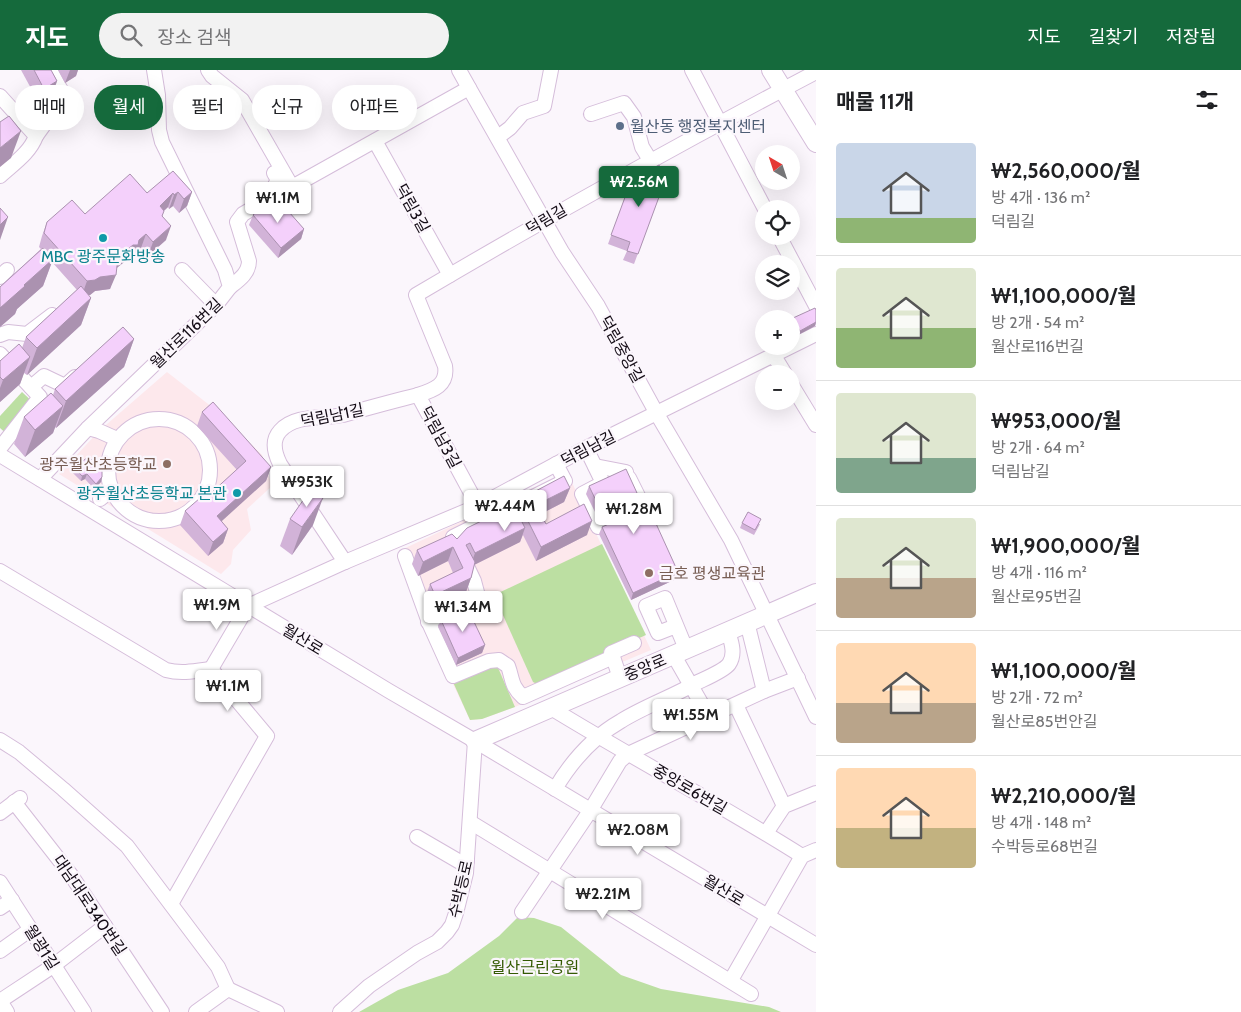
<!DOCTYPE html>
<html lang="ko">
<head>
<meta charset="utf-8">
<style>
	:root { --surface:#fff; --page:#f2f2f2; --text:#202124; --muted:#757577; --line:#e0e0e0; --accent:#156a3c }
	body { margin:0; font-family:Cabin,"Noto Sans KR",sans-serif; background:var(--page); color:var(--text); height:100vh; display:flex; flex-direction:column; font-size:19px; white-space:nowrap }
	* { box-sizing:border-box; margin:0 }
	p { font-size:16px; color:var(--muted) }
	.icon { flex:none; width:28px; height:28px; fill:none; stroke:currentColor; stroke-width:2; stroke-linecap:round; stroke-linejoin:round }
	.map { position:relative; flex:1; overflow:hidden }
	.side { display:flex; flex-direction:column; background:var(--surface); width:425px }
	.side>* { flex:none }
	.guide { position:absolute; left:15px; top:15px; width:475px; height:45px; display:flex; gap:10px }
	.needle { width:32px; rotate:321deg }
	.tools { position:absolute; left:755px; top:75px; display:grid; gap:10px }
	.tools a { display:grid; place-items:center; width:45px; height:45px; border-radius:50%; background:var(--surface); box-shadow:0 5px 20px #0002; font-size:25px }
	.price { position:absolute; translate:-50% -42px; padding:0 11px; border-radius:5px; background:#fff; color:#222; font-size:16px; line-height:32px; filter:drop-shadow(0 1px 2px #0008) }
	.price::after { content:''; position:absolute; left:50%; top:30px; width:15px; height:11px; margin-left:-8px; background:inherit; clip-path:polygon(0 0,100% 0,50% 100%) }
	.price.current { background:var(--accent); color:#fff }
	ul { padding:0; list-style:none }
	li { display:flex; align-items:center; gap:15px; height:125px; padding:0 20px }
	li+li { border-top:1px solid var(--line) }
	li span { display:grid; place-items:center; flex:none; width:140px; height:100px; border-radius:5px; color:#555 }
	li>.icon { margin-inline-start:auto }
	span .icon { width:60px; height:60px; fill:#fffc; stroke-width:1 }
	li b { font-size:21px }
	h2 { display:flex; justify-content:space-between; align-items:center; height:60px; padding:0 20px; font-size:21px }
	.tag { padding:0 18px; border-radius:22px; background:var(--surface); box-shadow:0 5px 20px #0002; font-size:18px; line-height:45px }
	.tag.current { background:var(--accent); color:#fff }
	header { display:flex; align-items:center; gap:30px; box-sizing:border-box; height:70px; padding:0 25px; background:var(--accent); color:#fff }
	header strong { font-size:24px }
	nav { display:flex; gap:28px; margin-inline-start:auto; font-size:18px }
	.search { width:350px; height:45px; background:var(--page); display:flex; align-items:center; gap:12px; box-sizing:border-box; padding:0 18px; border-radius:28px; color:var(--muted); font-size:19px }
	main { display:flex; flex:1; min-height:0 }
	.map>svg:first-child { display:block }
	.education { fill:#fde8ec }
	.green { fill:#bcdfa2 }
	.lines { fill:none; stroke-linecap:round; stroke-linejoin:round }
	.minor-casing { stroke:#d5bdda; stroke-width:16 }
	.major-casing { stroke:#d5bdda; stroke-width:20 }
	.minor { stroke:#fff; stroke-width:14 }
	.major { stroke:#fff; stroke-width:18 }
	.wall { fill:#d2b3d8 }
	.shaded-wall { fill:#ab92b0 }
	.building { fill:#f4d0fb; stroke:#ab92b0 }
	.service-dot { fill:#5c6f8a; stroke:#fbf6fc; stroke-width:2 }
	.culture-dot { fill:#0f9aa8; stroke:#fbf6fc; stroke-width:2 }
	.education-dot { fill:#8d6e63; stroke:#fbf6fc; stroke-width:2 }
	.labels { text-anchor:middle; stroke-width:4.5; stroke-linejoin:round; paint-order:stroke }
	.service-label { font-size:16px; fill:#4e5e75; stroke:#fbf6fc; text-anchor:start }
	.street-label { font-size:16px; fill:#140c16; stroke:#fbf6fc }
	.culture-label { font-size:16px; fill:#0d838f; stroke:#fbf6fc }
	.education-label { font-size:16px; fill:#785e54; stroke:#fbf6fc; text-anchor:end }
	.park-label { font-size:16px; fill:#345a03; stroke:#fbf6fc }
</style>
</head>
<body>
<header>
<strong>지도</strong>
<div class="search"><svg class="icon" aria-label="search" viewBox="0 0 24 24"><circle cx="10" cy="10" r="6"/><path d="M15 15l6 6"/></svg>장소 검색</div>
<nav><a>지도</a><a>길찾기</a><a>저장됨</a></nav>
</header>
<main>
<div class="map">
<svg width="816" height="942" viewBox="0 0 816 942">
	<rect width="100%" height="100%" fill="#fbf6fc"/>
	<g class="education">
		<path d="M167,302L221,344L262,385L272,416L247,439L251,460L233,480L231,494L221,504L59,404L99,361Z"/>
		<path d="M567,402L651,580L515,637L482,649L470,650L426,557L399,481Z"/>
	</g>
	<g class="green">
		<path d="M22,322L37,336L9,366L0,358V346Z"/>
		<path d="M602,474L646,565L537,614L533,612L494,525Z"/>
		<path d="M496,593L515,637L482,649L470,650L453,612Z"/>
		<path d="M518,847L534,848L561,857L621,905L661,919L769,937L781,942H359L398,920L448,903L499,866Z"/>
	</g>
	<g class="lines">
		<g class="minor-casing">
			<g id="minor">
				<path d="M208,0L212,6L242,30L292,117L469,18L459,0"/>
				<path d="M692,0L765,139"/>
				<path d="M469,18L562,182L598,236L657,344L731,470L816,647"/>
				<path d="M0,26L36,66C30,83 13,94 0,106"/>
				<path d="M591,44L624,33L634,47L642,77L650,90"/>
				<path d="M36,66L56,38L61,20L50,0"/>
				<path d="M498,67L510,58L523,43L544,36L551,0"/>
				<path d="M375,71L450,205"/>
				<path d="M779,166L816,236"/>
				<path d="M182,200L216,235"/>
				<path d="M0,207L7,200"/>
				<path d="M230,217C239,210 249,203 249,191L237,152L243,144L275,125L273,119L278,110L274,103"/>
				<path d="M0,265L8,262L27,264L52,245"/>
				<path d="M0,284L40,327L0,378"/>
				<path d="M774,286L785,304"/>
				<path d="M791,314L816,355"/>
				<path d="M31,317L44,306L65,316L75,307"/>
				<circle cx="159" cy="400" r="51"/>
				<path d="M88,358L99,361L117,369"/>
				<path d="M586,378L603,413L582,424L598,457L616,449"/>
				<path d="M0,385L389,621L475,671L816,875"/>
				<path d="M595,396L626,402"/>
				<path d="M40,409L88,358L216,235L230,217L225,200L162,72L159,60L158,25L154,0"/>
				<path d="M100,429L111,420"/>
				<path d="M478,436L418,325C434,320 448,315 445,296L416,225C548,147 681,73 816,2"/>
				<path d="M622,446L643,436L629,408"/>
				<path d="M458,477L453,467L565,411L556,394"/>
				<path d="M405,486L430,555L453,606L489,591L499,590L508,596C513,610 511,616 523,627L613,587L620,608"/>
				<path d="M345,492L280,394C275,384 271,371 280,361C295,344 323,349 343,345C368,338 393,331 418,325"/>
				<path d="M0,501L166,600C181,604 196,601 211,599"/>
				<path d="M428,552L478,526L474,511L464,490"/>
				<path d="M747,552L764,621"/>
				<path d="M676,556L658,563L646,536L665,528C672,545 679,562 686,579"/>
				<path d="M673,584L709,647"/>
				<path d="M613,587L611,583L634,573"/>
				<path d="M211,599L248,536L345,492L478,436L586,378L816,264"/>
				<path d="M736,635L784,736"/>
				<path d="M551,638C634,689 720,734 802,786"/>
				<path d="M0,670L19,682L63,719L127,776L218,897L228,919"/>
				<path d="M555,719C571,692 593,667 621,651C645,636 672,627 696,613C704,609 724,601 729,594C736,584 731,571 728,561"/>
				<path d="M14,732L71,805L162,942"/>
				<path d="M0,743L20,728"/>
				<path d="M470,752L751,924"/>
				<path d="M766,763L784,736L816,723"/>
				<path d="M417,767L460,792L467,791"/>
				<path d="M0,812L84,942"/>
				<path d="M171,834L267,666L211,599"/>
				<path d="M0,838L12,830"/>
				<path d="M522,842L590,741L620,691L628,684L764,621L798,608"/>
				<path d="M0,881L31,859"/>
				<path d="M731,910L802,786L816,780"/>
				<path d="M0,931L53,896L105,856"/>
				<path d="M0,931L7,942"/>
				<path d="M196,942L228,919L277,942"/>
				<path d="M340,942L369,916L417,883L437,872L447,862L452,855L456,843L466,803L475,671"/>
			</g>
		</g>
		<g class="major-casing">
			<g id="major">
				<path d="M771,0L816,73"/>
				<path d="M475,671L816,523"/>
			</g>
		</g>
		<use href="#minor" class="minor"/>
		<use href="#major" class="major"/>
	</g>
	<g class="wall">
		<path d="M21,0H51L57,11L52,25L39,33Z"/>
		<path d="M58,0H78L76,6L65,13Z"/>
		<path d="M634,103L647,108H666L634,194L623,190L627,181L608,174Z"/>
		<path d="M192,122L187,136L179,143L173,136L169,139L168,137L164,141L162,147L166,170L148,186L141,178L135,183L133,189H128L116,198L110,219L95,221L90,225H88L91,228L81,255L27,305L24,303L20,314L0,332V291L22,278L26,267L77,220L52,192L43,216L17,239L15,244L0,257V217L41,179L39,177L42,166L47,152L85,144L147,123Z"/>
		<path d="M272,137L287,144L304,159L301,169L278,188L249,155L253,145Z"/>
		<path d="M816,240V253L815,256L798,265L791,252L793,248Z"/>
		<path d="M134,269L124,297L56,358L55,357L53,363L25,387L14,374L24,347L53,325L55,319Z"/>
		<path d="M202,342L271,397L266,411L221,451L228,459L223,473L208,486L180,455L185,441L210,424L237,400L197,356Z"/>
		<path d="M79,394L102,407L101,412L94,419L85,409L81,411L71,401L73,396Z"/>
		<path d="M589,416L634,430L623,435L628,446L678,502L676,509L631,530L599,464L602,457L617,450L611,439L597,446L586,424Z"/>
		<path d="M570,418L564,432L541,444L546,454L587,465L536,491L523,465L520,472L474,495L471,508L466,522L430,539L425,528L430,514L453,503L448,491L418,506L412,494L417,480L457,469L519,436Z"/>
		<path d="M290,449L313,455L292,485L280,476Z"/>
		<path d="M742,453L760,454L754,465L740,458Z"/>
		<path d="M441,550L485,575L482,583L456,595L438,557Z"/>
	</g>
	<g class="shaded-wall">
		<path d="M70,0H78L76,6L65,13Z"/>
		<path d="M57,11L52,25L39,33L44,19Z"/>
		<path d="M21,61L11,88L0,97V78Z"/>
		<path d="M178,122L173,136L169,139L174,125Z"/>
		<path d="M192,122L187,136L179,143L184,129Z"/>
		<path d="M173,123L168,137L154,150L160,136Z"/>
		<path d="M8,147L0,170V155Z"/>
		<path d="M171,156L166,170L148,186L153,172Z"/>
		<path d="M304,159L301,169L278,188L281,178Z"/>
		<path d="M146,164L141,178L135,183L133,189H128L113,201L118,187Z"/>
		<path d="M53,189L43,216L17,239L15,244L0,257V238L24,215Z"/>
		<path d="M116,205L110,219L95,221L90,225H82L87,211L100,207Z"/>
		<path d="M91,228L81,255L27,305L37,278Z"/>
		<path d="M816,252L815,256L798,265L800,261Z"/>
		<path d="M134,269L124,297L56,358L66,331Z"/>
		<path d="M30,287L20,314L0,332V318L3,310Z"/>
		<path d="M63,336L53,363L25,387L35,360Z"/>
		<path d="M271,397L266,411L212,460L217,446Z"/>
		<path d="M87,404L85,409L81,411L82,406Z"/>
		<path d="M102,407L101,412L94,419L96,414Z"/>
		<path d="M570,418L564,432L531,449L536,435Z"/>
		<path d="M637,423L634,430L618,438L621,431Z"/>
		<path d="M323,428L313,455L292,485L302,457Z"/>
		<path d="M614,432L611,439L597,446L600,439Z"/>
		<path d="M525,445L520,459V448Z"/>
		<path d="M592,451L587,465L536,491L541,477Z"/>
		<path d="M525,458L520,472L470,497L475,483Z"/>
		<path d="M228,459L223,473L208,486L213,472Z"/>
		<path d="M453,477L448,491L418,506L423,492Z"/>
		<path d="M678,502L676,509L631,530L633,523Z"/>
		<path d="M471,508L466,522L430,539L435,525Z"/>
		<path d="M485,575L482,583L456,595L458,588Z"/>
	</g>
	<g class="building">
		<path d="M34,0H51L57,11L44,19Z"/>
		<path d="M9,46L21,61L0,78V52Z"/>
		<path d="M659,95L666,108L638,184L627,181L630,172L611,165L634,103L647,108L650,100Z"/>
		<path d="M173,101L192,122L184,129L178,122L174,125L173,123L160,136L164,141L162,146L171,156L153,172L146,164L139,170L138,175H133L118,187L116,205L100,207L95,210L87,211L44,163L47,152L72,130L85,144L130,104L147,123Z"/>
		<path d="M268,132L272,137L277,133L287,144L289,142L304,159L281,178L253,145Z"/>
		<path d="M0,138L8,147L0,155Z"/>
		<path d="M43,178L53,189L24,215L25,216L0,238V217Z"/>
		<path d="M81,216L91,228L37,278L26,267Z"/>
		<path d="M815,238L816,240V252L800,261L793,248Z"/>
		<path d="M123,257L134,269L66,331L55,319Z"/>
		<path d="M19,274L30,287L3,310L0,307V291Z"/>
		<path d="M51,323L63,336L35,360L24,347Z"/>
		<path d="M213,332L271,397L217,446L228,459L213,472L185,441L207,422L210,424L246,391L202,342Z"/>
		<path d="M88,387L92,390L97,389L102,399V407L96,414L87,404L82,406L73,396L78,392L79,394Z"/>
		<path d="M626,399L637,423L621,431L628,446L648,436L678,502L633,523L602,457L622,448L614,432L600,439L589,416Z"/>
		<path d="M564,406L570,418L536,435L546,454L584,434L592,451L541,477L525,445L520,448L525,458L475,483L470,473L466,475L475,492L471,508L435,525L430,514L463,498L453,477L423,492L417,480L452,464L457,469L467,458L512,436H519L530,424Z"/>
		<path d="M311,419L323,428L302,457L290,449Z"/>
		<path d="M748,442L761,449L755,460L742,453Z"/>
		<path d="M467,537L485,575L458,588L441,550Z"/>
	</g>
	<circle class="service-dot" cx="620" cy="56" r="5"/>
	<g class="culture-dot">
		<circle cx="103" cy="168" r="5"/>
		<circle cx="237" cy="423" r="5"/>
	</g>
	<g class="education-dot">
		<circle cx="167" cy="394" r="5"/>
		<circle cx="649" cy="503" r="5"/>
	</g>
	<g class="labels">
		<g class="service-label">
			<text x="630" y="62">월산동 행정복지센터</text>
		</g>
		<g class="street-label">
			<text transform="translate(413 138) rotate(61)" y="6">덕림3길</text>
			<text transform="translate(546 149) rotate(-30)" y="6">덕림길</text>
			<text transform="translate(186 263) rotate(-44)" y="6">월산로116번길</text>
			<text transform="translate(622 279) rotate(61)" y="6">덕림중앙길</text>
			<text transform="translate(332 345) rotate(-11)" y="6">덕림남1길</text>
			<text transform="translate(441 367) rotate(62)" y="6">덕림남3길</text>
			<text transform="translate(588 378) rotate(-27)" y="6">덕림남길</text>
			<text transform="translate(303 569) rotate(31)" y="6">월산로</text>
			<text transform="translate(645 597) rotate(-23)" y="6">중앙로</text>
			<text transform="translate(690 719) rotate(30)" y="6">중앙로6번길</text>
			<text transform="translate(460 819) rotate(-77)" y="6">수박등로</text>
			<text transform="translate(724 820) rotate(31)" y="6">월산로</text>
			<text transform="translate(90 835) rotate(56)" y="6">대남대로340번길</text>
			<text transform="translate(42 877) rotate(58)" y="6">월광1길</text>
		</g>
		<g class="culture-label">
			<text x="103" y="192">MBC 광주문화방송</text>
			<text x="227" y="429" text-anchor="end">광주월산초등학교 본관</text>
		</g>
		<g class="education-label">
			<text x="157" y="400">광주월산초등학교</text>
			<text x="659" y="509" text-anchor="start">금호 평생교육관</text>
		</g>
		<g class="park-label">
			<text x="535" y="903">월산근린공원</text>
		</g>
	</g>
</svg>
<div class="tools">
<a><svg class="needle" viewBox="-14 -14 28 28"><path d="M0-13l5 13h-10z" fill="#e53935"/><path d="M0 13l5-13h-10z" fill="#757577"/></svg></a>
<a><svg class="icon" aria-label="locate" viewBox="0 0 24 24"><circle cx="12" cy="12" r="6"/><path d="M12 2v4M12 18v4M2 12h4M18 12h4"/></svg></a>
<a><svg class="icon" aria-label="layers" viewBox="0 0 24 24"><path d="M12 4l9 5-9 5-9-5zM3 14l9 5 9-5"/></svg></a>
<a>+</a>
<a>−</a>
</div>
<b class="price current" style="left:639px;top:138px">₩2.56M</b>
<b class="price" style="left:278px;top:154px">₩1.1M</b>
<b class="price" style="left:307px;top:438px">₩953K</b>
<b class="price" style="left:505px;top:462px">₩2.44M</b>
<b class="price" style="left:634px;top:465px">₩1.28M</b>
<b class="price" style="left:217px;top:561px">₩1.9M</b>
<b class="price" style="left:463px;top:563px">₩1.34M</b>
<b class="price" style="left:228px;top:642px">₩1.1M</b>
<b class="price" style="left:691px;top:671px">₩1.55M</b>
<b class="price" style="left:638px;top:786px">₩2.08M</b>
<b class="price" style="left:603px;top:850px">₩2.21M</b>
<div class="guide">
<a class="tag">매매</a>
<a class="tag current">월세</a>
<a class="tag">필터</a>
<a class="tag">신규</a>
<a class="tag">아파트</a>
</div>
</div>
<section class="side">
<h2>매물 11개<svg class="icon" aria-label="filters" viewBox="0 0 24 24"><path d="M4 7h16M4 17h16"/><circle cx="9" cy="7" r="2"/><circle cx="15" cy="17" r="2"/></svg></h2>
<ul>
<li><span style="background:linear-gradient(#c9d6e8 75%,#8fb573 0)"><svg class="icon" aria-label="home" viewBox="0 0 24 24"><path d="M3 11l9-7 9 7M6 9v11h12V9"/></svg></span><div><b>₩2,560,000/월</b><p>방 4개 · 136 m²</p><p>덕림길</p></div></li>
<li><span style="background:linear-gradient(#dfe7d0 60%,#8fb573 0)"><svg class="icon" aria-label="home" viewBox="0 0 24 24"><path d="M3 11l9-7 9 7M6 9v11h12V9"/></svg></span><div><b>₩1,100,000/월</b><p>방 2개 · 54 m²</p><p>월산로116번길</p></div></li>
<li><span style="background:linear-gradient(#dfe7d0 65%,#7fa58c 0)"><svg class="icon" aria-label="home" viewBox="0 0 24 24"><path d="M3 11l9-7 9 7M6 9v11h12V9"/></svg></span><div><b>₩953,000/월</b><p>방 2개 · 64 m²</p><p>덕림남길</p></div></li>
<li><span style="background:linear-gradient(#dfe7d0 60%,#b9a48a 0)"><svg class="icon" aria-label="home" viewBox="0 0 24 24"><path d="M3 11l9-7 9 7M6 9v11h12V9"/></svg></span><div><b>₩1,900,000/월</b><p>방 4개 · 116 m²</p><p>월산로95번길</p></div></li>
<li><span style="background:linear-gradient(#ffd9b3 60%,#b9a48a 0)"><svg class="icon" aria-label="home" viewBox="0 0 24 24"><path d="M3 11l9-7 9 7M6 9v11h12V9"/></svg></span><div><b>₩1,100,000/월</b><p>방 2개 · 72 m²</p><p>월산로85번안길</p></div></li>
<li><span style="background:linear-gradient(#ffd9b3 60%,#c2b280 0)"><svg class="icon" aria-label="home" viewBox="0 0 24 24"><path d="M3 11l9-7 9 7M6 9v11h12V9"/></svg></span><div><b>₩2,210,000/월</b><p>방 4개 · 148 m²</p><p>수박등로68번길</p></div></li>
</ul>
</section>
</main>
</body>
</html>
